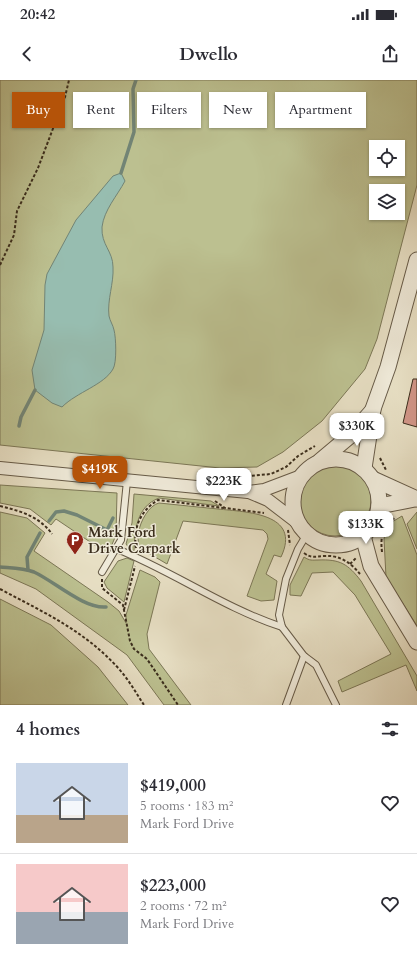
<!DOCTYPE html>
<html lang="en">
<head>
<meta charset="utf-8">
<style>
	:root { --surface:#fff; --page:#f7f7f7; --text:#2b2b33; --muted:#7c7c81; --line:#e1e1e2; --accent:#b45309 }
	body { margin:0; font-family:Cardo,serif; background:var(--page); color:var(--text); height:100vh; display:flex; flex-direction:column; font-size:15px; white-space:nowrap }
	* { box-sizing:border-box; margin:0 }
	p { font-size:13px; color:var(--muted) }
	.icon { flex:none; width:22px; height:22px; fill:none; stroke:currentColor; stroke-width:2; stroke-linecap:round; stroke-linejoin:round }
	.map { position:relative; height:625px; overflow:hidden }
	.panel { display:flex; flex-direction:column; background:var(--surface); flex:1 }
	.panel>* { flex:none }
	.hud { position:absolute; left:12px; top:12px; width:393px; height:36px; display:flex; gap:8px }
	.buttons { position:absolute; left:369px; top:60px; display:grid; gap:8px }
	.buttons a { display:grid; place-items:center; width:36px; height:36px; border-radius:0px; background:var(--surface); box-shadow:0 1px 3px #0004; font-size:20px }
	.price { position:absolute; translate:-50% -34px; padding:0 9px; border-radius:8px; background:#fff; color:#222; font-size:13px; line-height:26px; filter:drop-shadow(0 1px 2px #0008) }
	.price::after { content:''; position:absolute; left:50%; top:24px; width:12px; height:9px; margin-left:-6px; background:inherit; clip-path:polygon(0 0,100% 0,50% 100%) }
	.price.active { background:var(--accent); color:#fff }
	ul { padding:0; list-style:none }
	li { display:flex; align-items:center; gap:12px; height:100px; padding:0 16px }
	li+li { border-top:1px solid var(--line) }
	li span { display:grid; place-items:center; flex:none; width:112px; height:80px; border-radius:0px; color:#555 }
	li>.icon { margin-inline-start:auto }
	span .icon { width:48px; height:48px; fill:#fffc; stroke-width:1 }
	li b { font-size:17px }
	h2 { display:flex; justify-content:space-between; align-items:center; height:48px; padding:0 16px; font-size:17px }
	.chip { padding:0 14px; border-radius:0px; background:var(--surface); box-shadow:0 1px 3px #0004; font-size:14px; line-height:36px }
	.chip.active { background:var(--accent); color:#fff }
	.status { display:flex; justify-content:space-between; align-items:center; height:28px; padding:0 20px; background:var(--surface); direction:ltr }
	.status svg { height:11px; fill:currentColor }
	header { display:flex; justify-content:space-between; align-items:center; height:52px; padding:0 16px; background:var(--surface); font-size:18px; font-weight:700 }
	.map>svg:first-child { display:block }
	.green { fill:#bcc090; stroke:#7c7756; fill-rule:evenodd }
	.water { fill:#97bdb0; stroke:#728475 }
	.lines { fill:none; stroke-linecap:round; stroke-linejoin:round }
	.stream { stroke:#728475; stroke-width:3.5 }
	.building { fill:#d19688; stroke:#3b2e1d }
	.service-casing { stroke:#665a47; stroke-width:8 }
	.minor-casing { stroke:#665a47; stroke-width:14 }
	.tertiary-casing { stroke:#665a47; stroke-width:17 }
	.path { stroke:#3b2e1d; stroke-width:2; stroke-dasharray:3 2; stroke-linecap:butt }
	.service { stroke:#efead9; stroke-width:6 }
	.minor { stroke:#efead9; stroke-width:12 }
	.tertiary { stroke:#efead9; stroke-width:15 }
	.labels { text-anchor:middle; stroke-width:3; stroke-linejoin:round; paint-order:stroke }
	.poi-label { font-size:14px; font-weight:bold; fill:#3b2e1d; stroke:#efead9; text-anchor:start }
</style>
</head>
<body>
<div class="status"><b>20:42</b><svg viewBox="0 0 49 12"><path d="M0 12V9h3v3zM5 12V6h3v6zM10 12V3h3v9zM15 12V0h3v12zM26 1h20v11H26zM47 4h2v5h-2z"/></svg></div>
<header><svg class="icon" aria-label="back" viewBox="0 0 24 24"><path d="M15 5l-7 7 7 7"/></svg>Dwello<svg class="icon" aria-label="share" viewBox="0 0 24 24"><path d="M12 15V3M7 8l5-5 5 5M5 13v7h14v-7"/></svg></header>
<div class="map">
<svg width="417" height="625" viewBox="0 0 417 625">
	<rect width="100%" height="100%" fill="#e7dfc4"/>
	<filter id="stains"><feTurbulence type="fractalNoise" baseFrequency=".005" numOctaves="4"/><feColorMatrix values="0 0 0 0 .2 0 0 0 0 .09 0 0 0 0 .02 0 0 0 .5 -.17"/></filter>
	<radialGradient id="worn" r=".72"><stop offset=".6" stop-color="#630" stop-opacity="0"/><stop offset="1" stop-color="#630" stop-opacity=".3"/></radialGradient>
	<g class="green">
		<path d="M0,0H417V105L377,259L365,289L322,341L283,372L257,387L220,388L0,365ZM376,67H398V89H376ZM376,111H398V133H376Z"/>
		<circle cx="335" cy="420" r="36"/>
		<path d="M0,405L117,413L116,455L108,474L56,439L51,445L30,429L0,423Z"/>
		<path d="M134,414L211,421L219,426L159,418C136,427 135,450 134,471L129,468L126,464L132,443Z"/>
		<path d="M159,423C179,425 198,427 218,429C246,432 302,433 281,477L274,475L266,494L277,501L274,520L261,521L247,516L268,459L267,454L263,450L183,441L167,484L150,474L139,471C139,465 137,457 139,451C140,442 149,425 159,423Z"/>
		<path d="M0,432L27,438L45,453L34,471L108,522L119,531L126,543V535L140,490L155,497L160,502L147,554L149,569L191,625H164L127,575L36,509L0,493Z"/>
		<path d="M417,432V469L407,444Z"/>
		<path d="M402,436L417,475V546L386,497L384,459L387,445Z"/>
		<path d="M304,477C310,481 312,480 318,480C340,479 348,484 361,501L417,596V611L406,585L342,612L338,601L391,574L355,515L333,492L312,493L301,516L290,515V505Z"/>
		<path d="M127,478L134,481L124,522L107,508L104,502L118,481Z"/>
		<path d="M0,519L51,545L98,587L128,625H0Z"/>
	</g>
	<path class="water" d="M121,93L125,101C117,116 104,130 102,147C101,165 113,171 113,187C114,203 107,220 109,236C110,241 113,245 114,250C116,257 117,283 113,289C104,305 77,312 62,327L52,323L35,310L32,290L44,250L45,205L47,194L76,140L113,96Z"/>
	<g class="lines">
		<g class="stream">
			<path d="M121,93L134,52L133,9L136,0"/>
			<path d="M19,346L21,337L35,310"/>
			<path d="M49,441L56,432L64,431L77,435L107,450L113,438"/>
			<path d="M0,487C11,488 23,488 34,492C54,501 84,529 106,527"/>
			<path d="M28,490L27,477L40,453"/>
		</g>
	</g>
	<path class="building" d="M413,299H417V347L403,343Z"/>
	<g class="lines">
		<g class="service-casing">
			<g id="service">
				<path d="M307,454L298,469L286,499L279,535L282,547L304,576L316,585L336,625"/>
				<path d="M117,469C174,492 224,528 282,547"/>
				<path d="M102,492L121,460L127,401"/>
				<path d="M286,625L304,576"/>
			</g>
		</g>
		<g class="minor-casing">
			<g id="minor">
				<path d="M0,388L248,412L264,410L301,396"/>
				<path d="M249,412L268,420L298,443"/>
			</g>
		</g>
		<g class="tertiary-casing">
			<g id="tertiary">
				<circle cx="336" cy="422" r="43"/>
				<path d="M320,381L351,355L373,330"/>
				<path d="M364,388L373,329L388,287L417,180"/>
				<path d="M373,399L417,419"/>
				<path d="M379,426L415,419"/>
				<path d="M363,456L371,486L417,562"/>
			</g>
		</g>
		<g class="path">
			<path d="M0,185L14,155L17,131L38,88L65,17L69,0"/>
			<path d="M380,378L386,390"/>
			<path d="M218,397L226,393L249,396L271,394L286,387L298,376L315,366"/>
			<path d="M215,421L225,428L264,433"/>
			<path d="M0,426C20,431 39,436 52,454"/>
			<path d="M288,450L290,465"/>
			<path d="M136,468C133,448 140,431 158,420L224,428"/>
			<path d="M382,472C380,455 383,447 396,437"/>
			<path d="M304,473C312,479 316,476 325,476C340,475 351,483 360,494"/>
			<path d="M350,484L356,478"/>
			<path d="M102,499V508L123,525L130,561L134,569L147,579L178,625"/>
			<path d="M0,509C45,533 85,551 119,589C129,600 136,613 144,625"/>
			<path d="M124,530L135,486"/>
		</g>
		<use href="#service" class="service"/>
		<use href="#minor" class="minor"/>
		<use href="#tertiary" class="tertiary"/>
	</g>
	<defs>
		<g id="parking-pin" transform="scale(0.9)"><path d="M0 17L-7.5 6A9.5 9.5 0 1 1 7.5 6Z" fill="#8f2418" stroke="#efead9"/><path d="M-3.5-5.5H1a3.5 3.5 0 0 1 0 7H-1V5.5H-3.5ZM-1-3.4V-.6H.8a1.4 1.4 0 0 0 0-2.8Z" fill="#fff"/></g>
	</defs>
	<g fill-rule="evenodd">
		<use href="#parking-pin" x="75" y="460"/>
	</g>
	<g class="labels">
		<g class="poi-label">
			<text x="88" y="457">Mark Ford<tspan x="88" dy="16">Drive Carpark</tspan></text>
		</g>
	</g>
	<rect width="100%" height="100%" filter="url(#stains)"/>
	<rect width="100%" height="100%" fill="url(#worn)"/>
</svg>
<div class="buttons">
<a><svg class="icon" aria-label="locate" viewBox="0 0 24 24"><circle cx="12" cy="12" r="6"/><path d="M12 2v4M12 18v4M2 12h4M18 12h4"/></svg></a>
<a><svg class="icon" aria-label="layers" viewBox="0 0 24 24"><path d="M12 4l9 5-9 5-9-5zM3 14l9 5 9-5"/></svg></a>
</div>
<b class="price" style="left:357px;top:367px">$330K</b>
<b class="price active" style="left:100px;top:410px">$419K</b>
<b class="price" style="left:224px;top:422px">$223K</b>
<b class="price" style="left:366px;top:465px">$133K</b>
<div class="hud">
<a class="chip active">Buy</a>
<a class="chip">Rent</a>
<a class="chip">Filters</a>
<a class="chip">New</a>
<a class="chip">Apartment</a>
</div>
</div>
<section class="panel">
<h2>4 homes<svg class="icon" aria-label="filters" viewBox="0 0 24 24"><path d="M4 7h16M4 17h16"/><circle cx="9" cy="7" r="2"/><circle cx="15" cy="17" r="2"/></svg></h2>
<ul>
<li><span style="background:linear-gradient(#c9d6e8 65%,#b9a48a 0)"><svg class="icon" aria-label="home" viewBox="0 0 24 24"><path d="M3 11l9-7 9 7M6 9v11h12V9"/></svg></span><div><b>$419,000</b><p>5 rooms · 183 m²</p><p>Mark Ford Drive</p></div><svg class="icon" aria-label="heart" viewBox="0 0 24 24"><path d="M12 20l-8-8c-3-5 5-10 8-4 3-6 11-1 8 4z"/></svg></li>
<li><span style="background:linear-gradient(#f6c9c9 60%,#9aa5b1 0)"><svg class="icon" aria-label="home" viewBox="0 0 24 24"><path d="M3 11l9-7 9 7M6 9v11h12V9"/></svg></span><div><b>$223,000</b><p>2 rooms · 72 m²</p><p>Mark Ford Drive</p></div><svg class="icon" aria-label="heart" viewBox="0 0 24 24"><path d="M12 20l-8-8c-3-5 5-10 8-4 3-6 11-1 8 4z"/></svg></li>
</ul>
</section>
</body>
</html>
